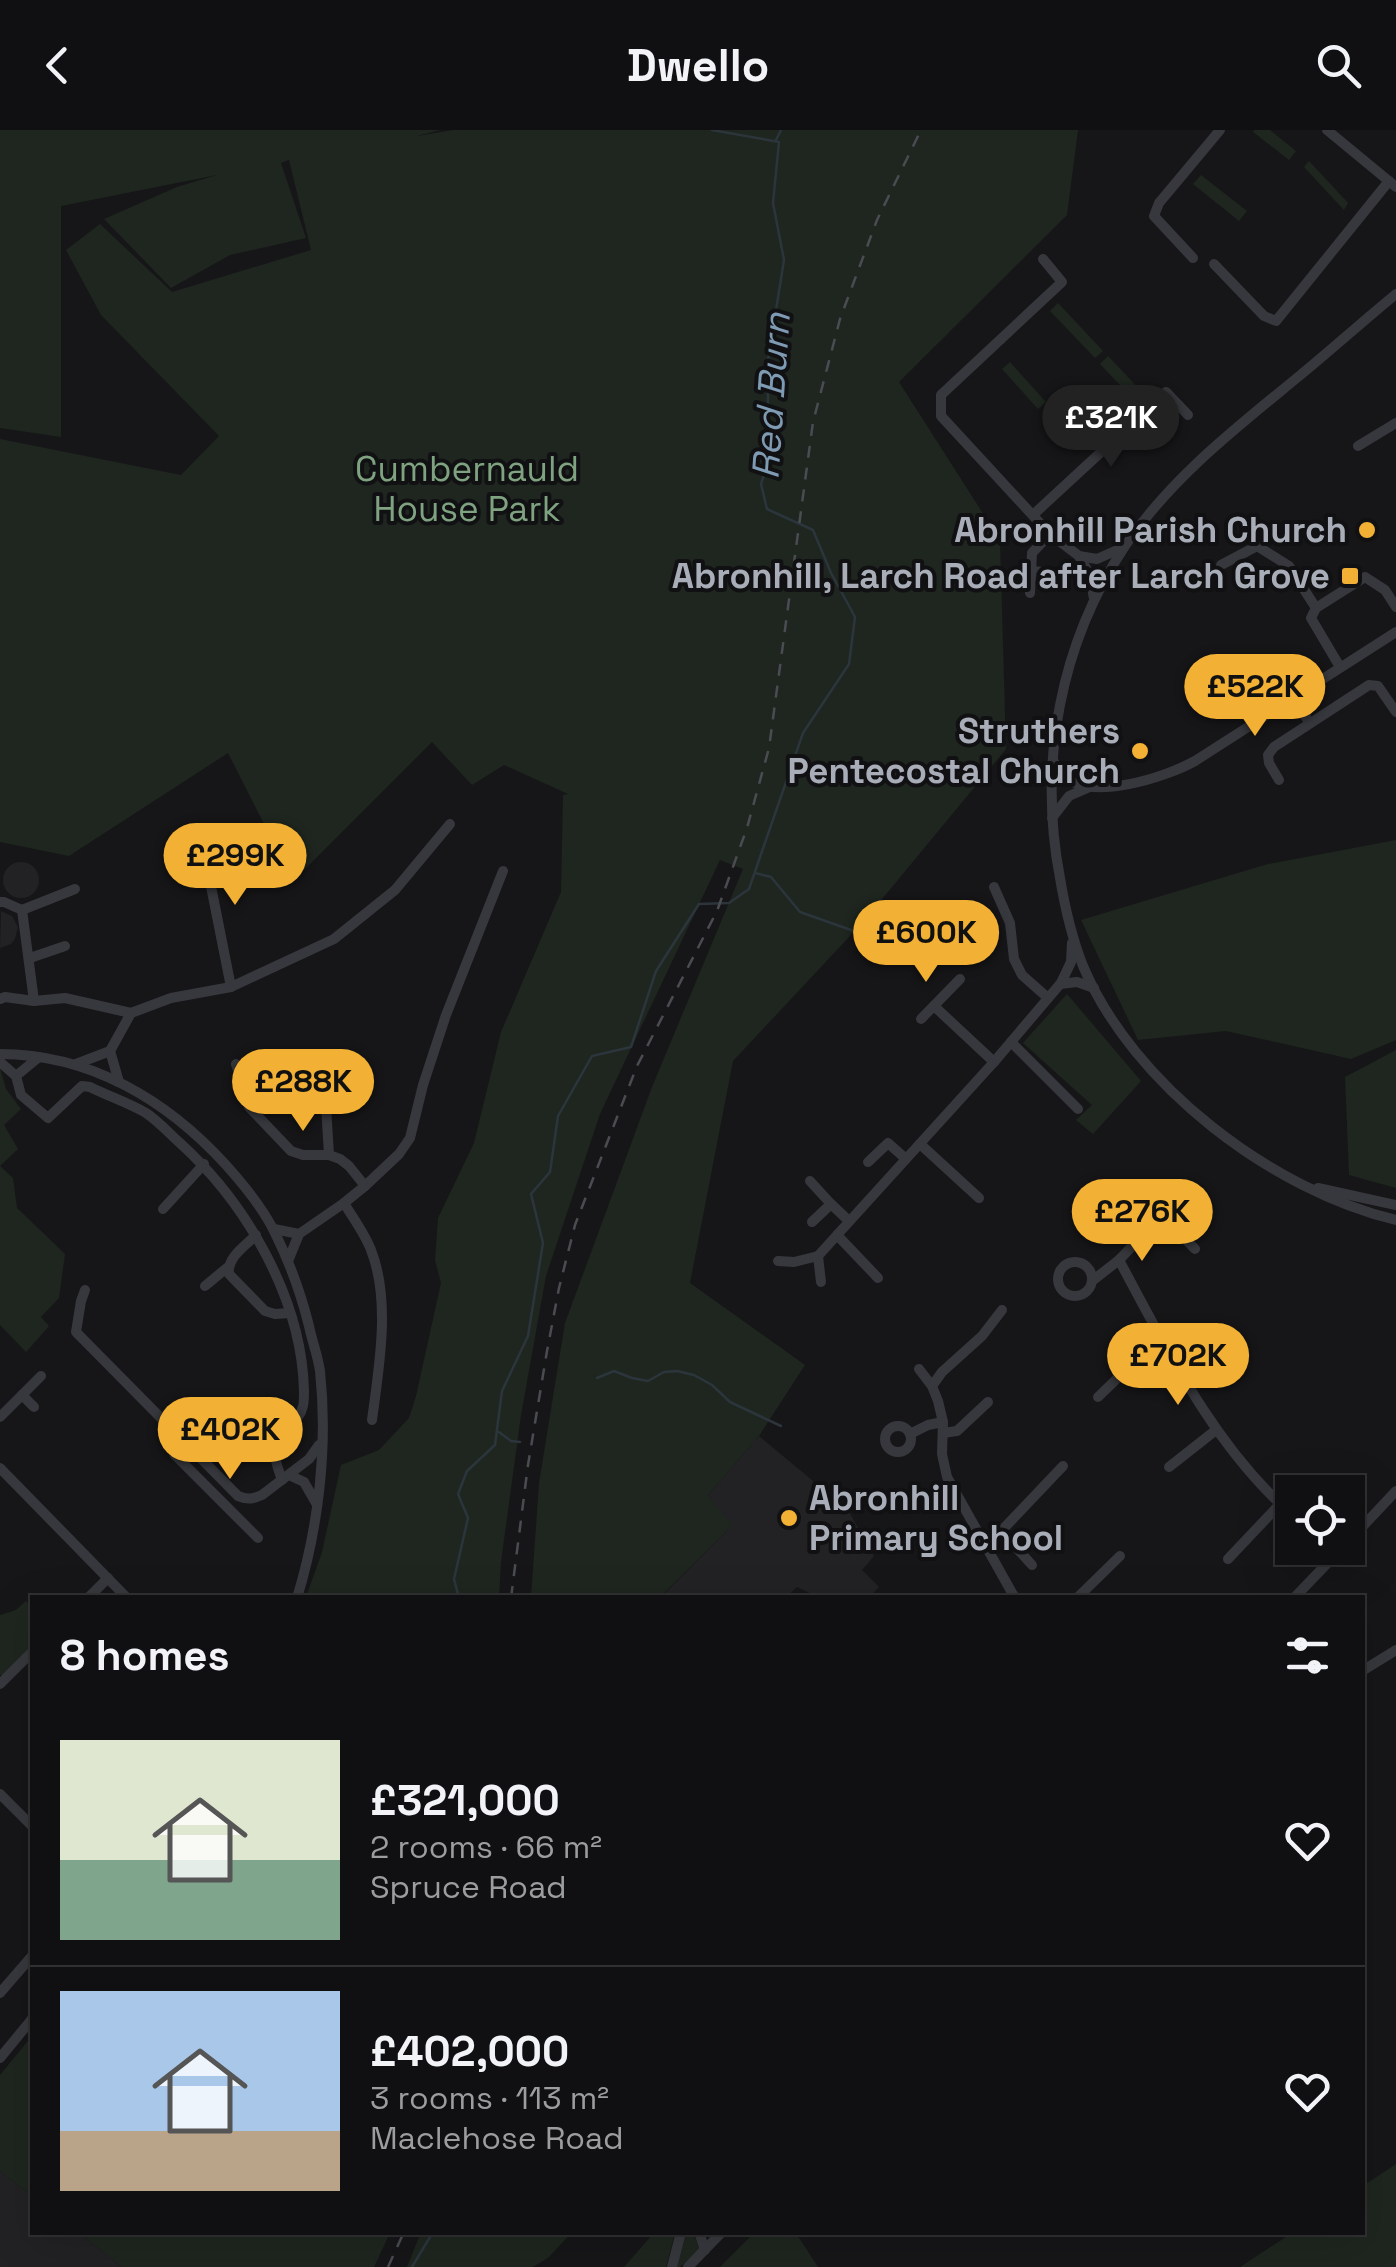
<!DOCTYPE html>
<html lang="en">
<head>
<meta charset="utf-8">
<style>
	:root { --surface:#101012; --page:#19191b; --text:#f1f3f6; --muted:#9c9d9f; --line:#303032; --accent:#f2b134 }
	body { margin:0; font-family:"Space Grotesk",sans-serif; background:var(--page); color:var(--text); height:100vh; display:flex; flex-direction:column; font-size:38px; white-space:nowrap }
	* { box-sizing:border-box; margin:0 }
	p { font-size:32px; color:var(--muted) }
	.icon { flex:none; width:55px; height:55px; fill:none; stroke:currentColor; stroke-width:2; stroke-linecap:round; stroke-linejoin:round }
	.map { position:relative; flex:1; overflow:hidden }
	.side { position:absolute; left:30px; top:1465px; width:1335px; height:640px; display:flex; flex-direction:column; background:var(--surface); border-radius:0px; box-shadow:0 10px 40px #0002,0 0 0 2px var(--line) }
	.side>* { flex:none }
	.tools { position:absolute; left:1275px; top:1345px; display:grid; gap:20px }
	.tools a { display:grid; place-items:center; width:90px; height:90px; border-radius:0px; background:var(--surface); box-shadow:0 10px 40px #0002,0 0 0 2px var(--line); font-size:50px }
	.price { position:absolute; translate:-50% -85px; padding:0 22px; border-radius:35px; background:var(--accent); color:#111; font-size:32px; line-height:65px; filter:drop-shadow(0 2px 5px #0008) }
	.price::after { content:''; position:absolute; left:50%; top:60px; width:30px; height:22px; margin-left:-15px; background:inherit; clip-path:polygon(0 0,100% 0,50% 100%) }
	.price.selected { background:#222; color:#fff }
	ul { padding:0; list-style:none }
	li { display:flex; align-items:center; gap:30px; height:250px; padding:0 30px }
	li+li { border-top:2px solid var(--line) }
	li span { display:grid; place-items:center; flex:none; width:280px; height:200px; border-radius:0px; color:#555 }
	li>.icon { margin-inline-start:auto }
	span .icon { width:120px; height:120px; fill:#fffc; stroke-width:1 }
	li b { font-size:42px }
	h2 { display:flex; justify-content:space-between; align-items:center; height:120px; padding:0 30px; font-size:42px }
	header { display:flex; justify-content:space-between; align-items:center; height:130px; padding:0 30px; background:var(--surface); font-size:45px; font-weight:800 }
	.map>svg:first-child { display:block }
	.built { fill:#222225 }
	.green { fill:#1e261f }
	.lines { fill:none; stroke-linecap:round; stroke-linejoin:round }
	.stream { stroke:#2c353c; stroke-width:2.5 }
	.minor { stroke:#37383d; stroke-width:10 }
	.rail { stroke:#4a4c52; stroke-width:2.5; stroke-dasharray:12 10; stroke-linecap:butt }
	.poi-dot { fill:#f2b134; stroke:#111113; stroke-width:4 }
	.labels { text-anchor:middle; stroke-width:8; stroke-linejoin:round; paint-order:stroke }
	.park-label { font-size:35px; fill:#7fa381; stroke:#111113 }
	.poi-label { font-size:35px; font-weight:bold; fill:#a8adb8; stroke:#111113; text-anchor:end }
	.water-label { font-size:38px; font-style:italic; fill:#7f9bb3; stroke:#111113 }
</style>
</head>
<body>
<header><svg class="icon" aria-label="back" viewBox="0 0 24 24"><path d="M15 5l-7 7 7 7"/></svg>Dwello<svg class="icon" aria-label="search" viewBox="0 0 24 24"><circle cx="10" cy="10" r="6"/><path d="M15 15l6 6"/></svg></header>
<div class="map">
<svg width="1396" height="2137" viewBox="0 0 1396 2137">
	<rect width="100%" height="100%" fill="#161618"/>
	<g class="built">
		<circle cx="21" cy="750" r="18"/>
		<path d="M1,781L12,786L18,797L15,809L11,814L0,818Z"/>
		<path d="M759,1306L848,1380L874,1426L862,1440L879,1457L868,1468L818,1467L797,1457L786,1467L660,1468L731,1397L708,1365Z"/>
		<path d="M0,2041L32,2066V2102L79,2103L122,2137H0Z"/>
	</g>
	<g class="green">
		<path d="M0,0H440L417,6L453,0H1078L1067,85L899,252L1000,410L1006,619L864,791L733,931L690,1153L805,1235L759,1306L708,1365L732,1396L660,1467H531L539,1353L565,1193L652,957L743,739L720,730L600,984L546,1146L521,1285L501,1432L499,1467H306L322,1422L341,1335L379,1320L409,1288L416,1266L441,1153L435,1130L438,1088L474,1013L501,902L561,762L563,665L568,664L504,635L472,655L432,612L293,751L228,623L69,726L0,712V309L181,345L219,306L101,185L66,120L100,94L172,162L311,120L289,30L281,33L306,108L230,125L171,158L104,89L177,57L217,45L61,76V307L0,298Z"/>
		<path d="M1254,0H1270L1296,21L1289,30L1253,2Z"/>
		<path d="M1309,31L1348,73L1344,80L1304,37Z"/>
		<path d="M1201,45L1247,81L1239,91L1193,54Z"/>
		<path d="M1058,173L1103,221L1095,228L1050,181Z"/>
		<path d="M1108,226L1148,268L1140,276L1100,234Z"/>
		<path d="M1010,232L1046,272L1038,279L1002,239Z"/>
		<path d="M1052,278L1084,312L1077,319L1044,285Z"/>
		<path d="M1396,710V910L1351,929L1226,901L1138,910L1081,790L1268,734Z"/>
		<path d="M1067,864L1141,951L1093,1004L1076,990L1092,975L1023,913Z"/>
		<path d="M1396,920V1058L1349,1045L1345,947Z"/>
		<path d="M0,938L6,959L21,979L4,995L18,1019L0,1036Z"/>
		<path d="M0,1036L13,1048L17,1078L65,1124L59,1168L41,1187L49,1196L26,1222L0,1195Z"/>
		<path d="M26,1471L32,1478V1515L3,1545H0V1485L16,1480Z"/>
		<path d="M32,1906V2066L0,2041V1945Z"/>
		<path d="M1396,2034V2137H1240L1292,2103L1362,2102L1363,2056Z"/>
		<path d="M421,2102H571V2103L549,2127L533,2137H407Z"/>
		<path d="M79,2103H390L374,2137H122Z"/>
		<path d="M654,2103H675L666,2137H624Z"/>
		<path d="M684,2103H693L700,2119L680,2137H677Z"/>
		<path d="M754,2103H796L818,2137H720Z"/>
	</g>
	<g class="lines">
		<g class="stream">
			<path d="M776,10L781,0"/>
			<path d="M755,743L771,747L800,782L868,806"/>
			<path d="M597,1248L614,1241L632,1248L648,1251L664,1242L677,1241L694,1245L712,1255L730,1272L781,1296"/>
			<path d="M499,1302L511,1311L520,1312"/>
			<path d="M459,1468L454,1449L468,1388L458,1364L467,1341L495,1315L502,1261L528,1206L543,1113L531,1064L550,1042L558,986L592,926L631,917L656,841L699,774L729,773L749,759L803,603L849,534L855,487L831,443L813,400L767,379L761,354L771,324L768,290V230L784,130L773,73L779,12L712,0"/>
			<path d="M412,2137L433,2102"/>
		</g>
		<g class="minor">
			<path d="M1327,0L1396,57"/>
			<path d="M1193,128L1154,86L1159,73L1220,0"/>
			<path d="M1043,129L1062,152L941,265V286L1050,404L1079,426L1090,445L1094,469"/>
			<path d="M1214,134L1264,186L1276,191L1389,51"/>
			<path d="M1396,164C1363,191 1331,220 1298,247C1236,298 1171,348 1125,416C1060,514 1038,633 1060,748C1065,778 1072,808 1083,836C1133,955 1273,1061 1396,1090"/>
			<path d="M1358,316L1396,293"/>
			<path d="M1034,384L1166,262L1188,285"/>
			<path d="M1249,403L1257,416L1289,436L1316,478"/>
			<path d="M1079,426L1097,429L1124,417"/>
			<path d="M1221,435L1257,416"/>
			<path d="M1031,441L1056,443"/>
			<path d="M1030,463L1032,423L1050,404"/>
			<path d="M1269,536L1310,593"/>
			<path d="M1340,537L1311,488L1316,478L1365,447L1385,460L1396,477"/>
			<path d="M1053,630C1055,634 1058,641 1061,644C1089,673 1166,647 1195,631L1396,502"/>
			<path d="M1279,650L1269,633L1268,625L1274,617L1369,555L1378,556L1396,582"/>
			<path d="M1052,688L1069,666L1092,656"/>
			<path d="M201,706L231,857"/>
			<path d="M994,757L1010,793L1014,829L1022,845L1048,868"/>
			<path d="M0,772H4L22,780L34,871"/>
			<path d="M22,780L75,759"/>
			<path d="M30,828L65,816"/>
			<path d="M1060,854L1077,852L1094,858"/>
			<path d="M0,869L5,867L34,871L65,868L131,883"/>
			<path d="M934,876L994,932"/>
			<path d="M921,889L960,849"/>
			<path d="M1011,912L1078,979"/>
			<path d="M110,921L119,952"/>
			<path d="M0,924C90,924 167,970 226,1035C244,1055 263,1078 275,1103C290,1133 301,1164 309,1196C312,1211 318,1226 320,1241C328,1315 319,1396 297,1468"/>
			<path d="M323,926L329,1025"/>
			<path d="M0,932L16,946L21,965L48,988L82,956L90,957C108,966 129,973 146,983C158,991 169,1003 180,1013C247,1074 302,1169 304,1261C304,1262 304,1275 303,1276C299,1295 276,1301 275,1320C274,1330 279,1341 282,1350"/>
			<path d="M76,934L110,921L131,883L171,868L231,857L334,809L395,760L450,694"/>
			<path d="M236,934L249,977L291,1021L303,1025H329L340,1029L349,1036L365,1056"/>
			<path d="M16,946L39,927"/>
			<path d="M920,1014L979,1068"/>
			<path d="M868,1032L888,1013L906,1029"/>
			<path d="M810,1051L831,1074"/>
			<path d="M1318,1058L1396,1075"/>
			<path d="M344,1073C353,1088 365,1104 371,1120C391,1171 379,1237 372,1290"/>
			<path d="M1104,1074L1140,1108"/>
			<path d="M163,1079L204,1034"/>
			<path d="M812,1092L831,1074L849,1091"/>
			<path d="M274,1099L299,1104L344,1073L365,1056L399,1024L410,1008L423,955L446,885L503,741"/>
			<path d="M256,1105C245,1116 227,1127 229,1144L265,1181L275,1184L290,1183"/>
			<path d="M837,1105L878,1148"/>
			<path d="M818,1126L821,1152"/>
			<path d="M1119,1130C1168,1221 1213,1315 1292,1385"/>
			<path d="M288,1131L299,1104"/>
			<path d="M778,1131L794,1132L818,1126L994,932L1061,853L1071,832L1072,813"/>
			<circle cx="1075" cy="1149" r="17"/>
			<path d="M1092,1151L1119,1130L1162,1085L1195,1119"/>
			<path d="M205,1156L228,1137"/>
			<path d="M85,1160L81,1171L76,1202L238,1366C248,1370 253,1369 262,1365L309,1329L319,1315"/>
			<path d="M919,1239L932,1256L938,1271L943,1292L942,1324L947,1347L1015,1468"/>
			<path d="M932,1256L942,1242L982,1206L1002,1180"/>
			<path d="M22,1265L34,1277"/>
			<path d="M1098,1267L1160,1207"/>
			<path d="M0,1287L41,1246"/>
			<circle cx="898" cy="1309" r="13"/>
			<path d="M943,1303L957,1301L988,1272"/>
			<path d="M910,1304L928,1295L943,1292"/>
			<path d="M174,1324L258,1408"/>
			<path d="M1169,1337L1216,1300"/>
			<path d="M0,1338L127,1468"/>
			<path d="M289,1345L304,1352L316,1373"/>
			<path d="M1001,1401L1032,1435"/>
			<path d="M1348,1412L1396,1361"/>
			<path d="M987,1416L1063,1336"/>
			<path d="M1228,1429L1280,1374"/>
			<path d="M88,1468L108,1448"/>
			<path d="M1077,1468L1120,1426"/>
			<path d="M1294,1468L1342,1418"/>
			<path d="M1362,1541L1396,1520"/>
			<path d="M0,1554L32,1522"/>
			<path d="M0,1664L32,1696"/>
			<path d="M0,1863L32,1826"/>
			<path d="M0,1928L32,1889"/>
			<path d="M699,2102L705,2120"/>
			<path d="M672,2137L681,2102"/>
			<path d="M688,2137L722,2102"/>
		</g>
		<g class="rail">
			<path d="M511,1468L528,1335L547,1221L559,1158L575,1095L637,936L717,781L747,698L769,618L813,292L840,189L877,90L921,0"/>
			<path d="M388,2137L404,2102"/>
		</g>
	</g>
	<g class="poi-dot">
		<circle cx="1367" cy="400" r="10"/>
		<rect x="1340" y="436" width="20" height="20" rx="5"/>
		<circle cx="1140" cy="621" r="10"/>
		<circle cx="789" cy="1388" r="10"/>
	</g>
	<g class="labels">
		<g class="park-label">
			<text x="467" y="351">Cumbernauld<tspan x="467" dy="40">House Park</tspan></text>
		</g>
		<g class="poi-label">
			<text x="1347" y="412">Abronhill Parish Church</text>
			<text x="1330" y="458">Abronhill, Larch Road after Larch Grove</text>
			<text x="1120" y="613">Struthers<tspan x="1120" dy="40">Pentecostal Church</tspan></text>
			<text x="809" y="1380" text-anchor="start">Abronhill<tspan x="809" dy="40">Primary School</tspan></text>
		</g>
		<g class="water-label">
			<text transform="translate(771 266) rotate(-86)" y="13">Red Burn</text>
		</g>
	</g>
</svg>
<div class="tools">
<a><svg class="icon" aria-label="locate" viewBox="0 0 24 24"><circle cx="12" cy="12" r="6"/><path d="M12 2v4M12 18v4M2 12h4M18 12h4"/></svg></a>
</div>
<b class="price selected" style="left:1111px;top:340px">£321K</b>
<b class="price" style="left:1255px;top:609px">£522K</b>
<b class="price" style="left:235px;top:778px">£299K</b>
<b class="price" style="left:926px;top:855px">£600K</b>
<b class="price" style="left:303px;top:1004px">£288K</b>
<b class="price" style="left:1142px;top:1134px">£276K</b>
<b class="price" style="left:1178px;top:1278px">£702K</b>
<b class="price" style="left:230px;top:1352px">£402K</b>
<section class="side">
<h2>8 homes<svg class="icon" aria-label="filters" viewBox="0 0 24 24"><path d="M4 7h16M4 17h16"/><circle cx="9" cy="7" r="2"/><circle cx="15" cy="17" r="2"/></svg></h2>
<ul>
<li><span style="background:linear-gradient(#dfe7d0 60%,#7fa58c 0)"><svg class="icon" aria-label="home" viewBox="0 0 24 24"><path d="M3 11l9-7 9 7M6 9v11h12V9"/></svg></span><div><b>£321,000</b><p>2 rooms · 66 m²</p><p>Spruce Road</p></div><svg class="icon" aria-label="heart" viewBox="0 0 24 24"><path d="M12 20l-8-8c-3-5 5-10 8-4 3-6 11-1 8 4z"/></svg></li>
<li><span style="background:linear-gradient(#a9c7e8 70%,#b9a48a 0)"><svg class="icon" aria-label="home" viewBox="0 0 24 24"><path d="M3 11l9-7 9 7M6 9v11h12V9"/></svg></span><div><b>£402,000</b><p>3 rooms · 113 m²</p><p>Maclehose Road</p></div><svg class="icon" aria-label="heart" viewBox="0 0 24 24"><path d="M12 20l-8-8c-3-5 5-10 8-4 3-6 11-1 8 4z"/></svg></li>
</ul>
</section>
</div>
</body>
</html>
